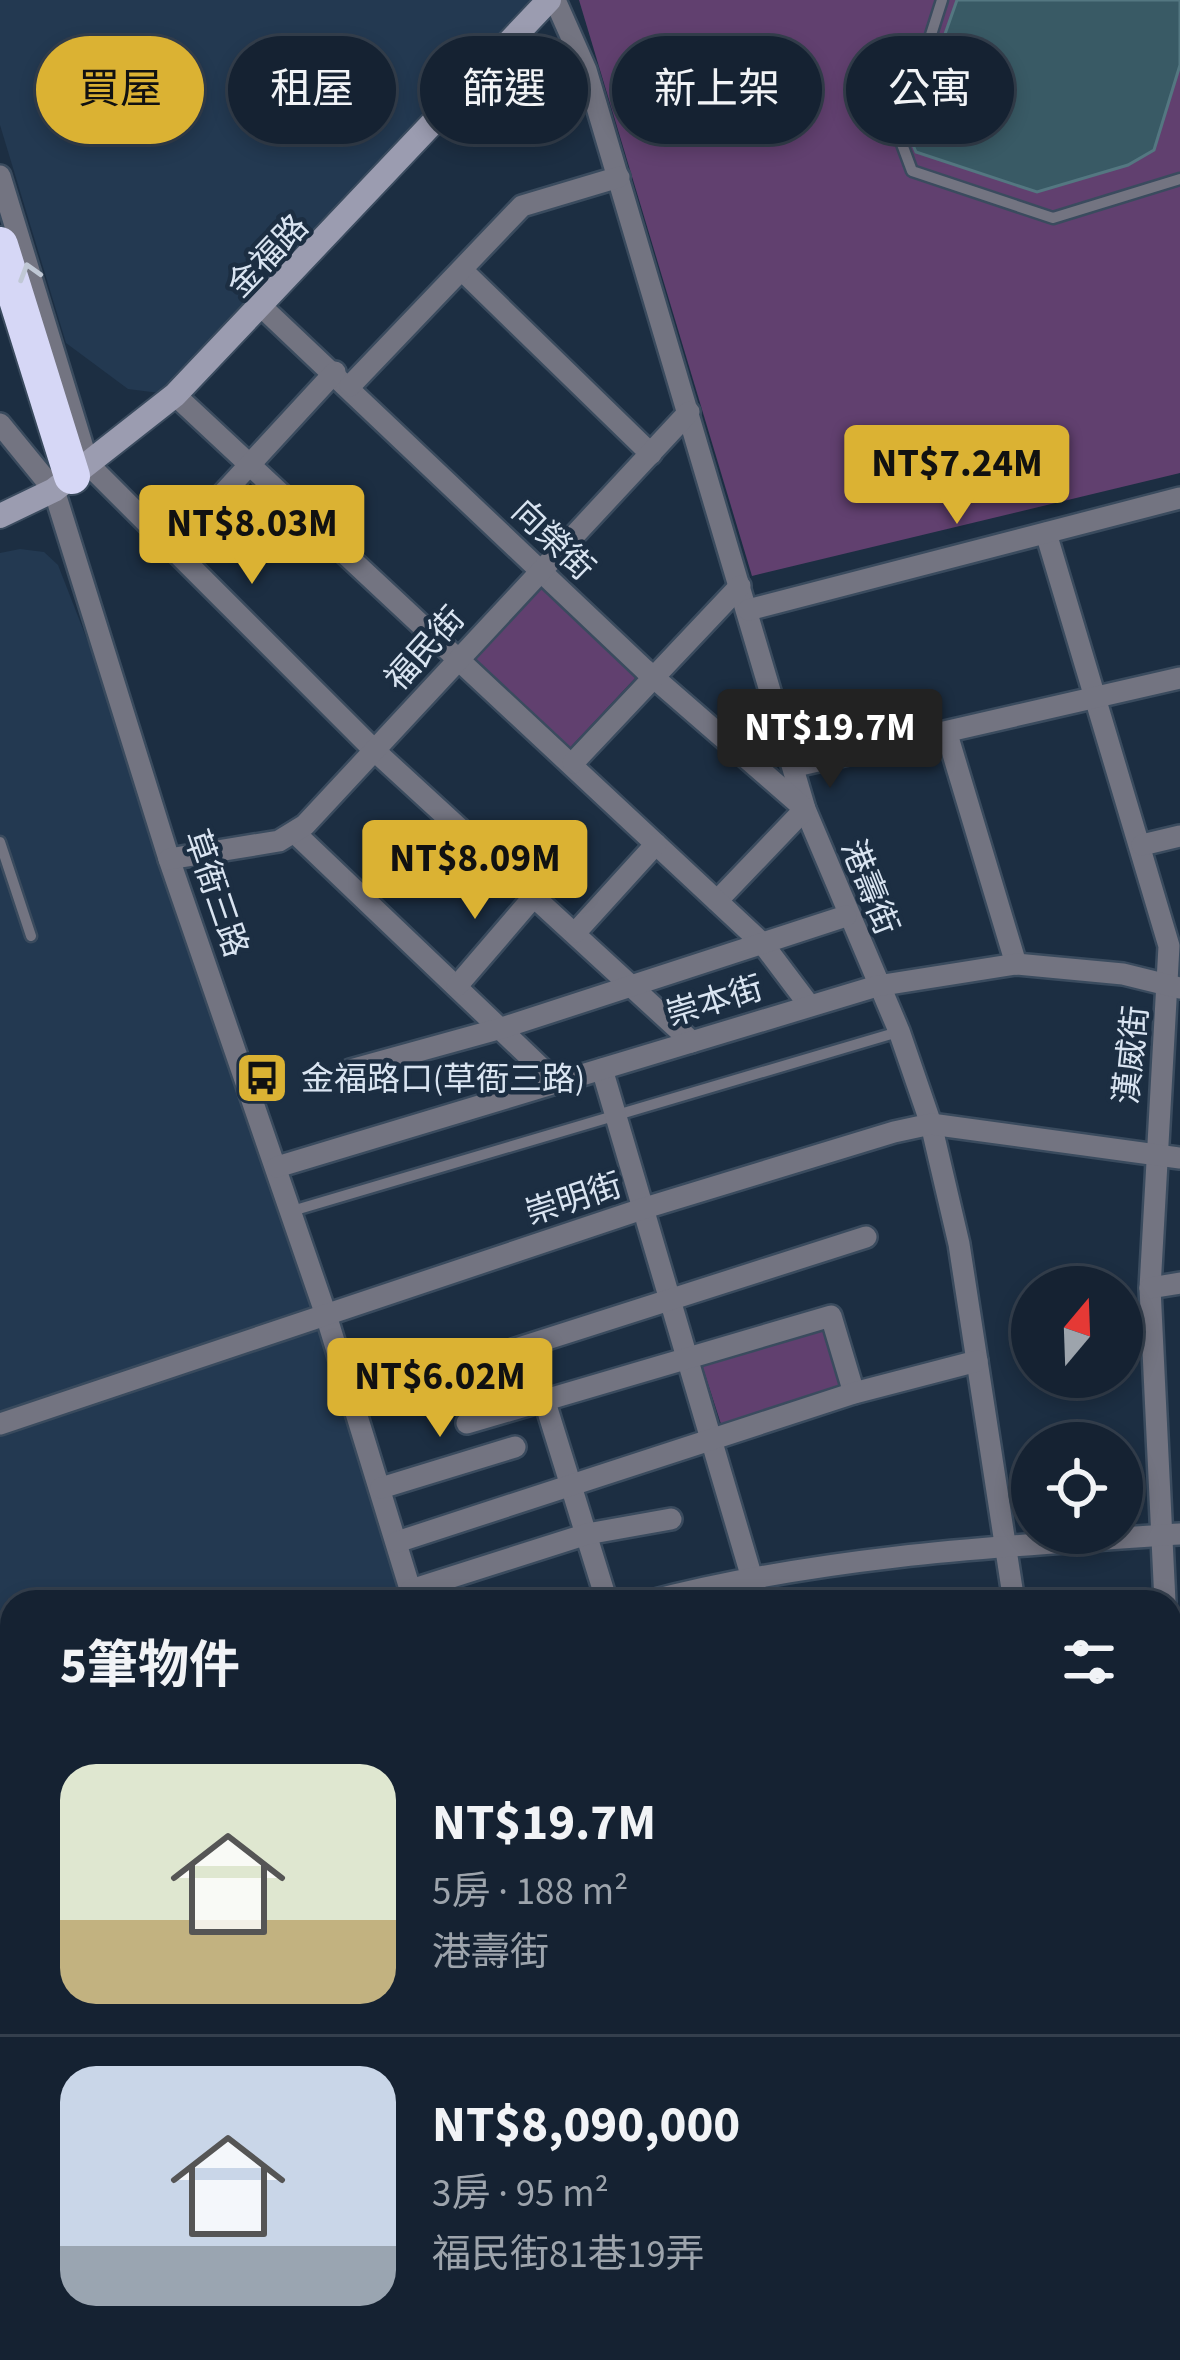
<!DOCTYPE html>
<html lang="zh-TW">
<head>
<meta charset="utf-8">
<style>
	:root { --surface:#152232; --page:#1e2a3a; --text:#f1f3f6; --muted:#9da4ac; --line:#343f4d; --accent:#dbb233 }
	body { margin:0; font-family:"Source Sans 3","Noto Sans TC",sans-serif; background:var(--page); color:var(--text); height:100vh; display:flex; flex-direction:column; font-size:45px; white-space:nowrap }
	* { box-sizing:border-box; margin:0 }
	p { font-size:39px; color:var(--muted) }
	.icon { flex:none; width:66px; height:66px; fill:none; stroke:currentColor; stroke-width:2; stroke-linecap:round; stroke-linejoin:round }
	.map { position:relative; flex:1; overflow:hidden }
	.side { position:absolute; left:0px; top:1590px; width:1182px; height:771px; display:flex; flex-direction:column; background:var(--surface); border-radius:36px 36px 0 0; box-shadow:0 6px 18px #0003,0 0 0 3px var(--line) }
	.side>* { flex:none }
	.guide { position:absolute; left:36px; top:36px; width:1110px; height:108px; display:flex; gap:24px }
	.needle { width:78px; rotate:19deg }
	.buttons { position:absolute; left:1011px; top:1266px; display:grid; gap:24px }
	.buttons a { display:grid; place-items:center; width:132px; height:132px; border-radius:50%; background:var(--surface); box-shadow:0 6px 18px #0003,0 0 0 3px var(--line); font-size:60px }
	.price { position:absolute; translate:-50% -102px; padding:0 27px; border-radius:12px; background:var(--accent); color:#111; font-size:39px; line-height:78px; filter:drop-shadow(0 3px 6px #0008) }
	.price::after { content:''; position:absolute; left:50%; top:72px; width:36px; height:27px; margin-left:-18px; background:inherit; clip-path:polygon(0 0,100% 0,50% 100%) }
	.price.on { background:#222; color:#fff }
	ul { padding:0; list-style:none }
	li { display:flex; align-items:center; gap:36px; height:300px; padding:0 60px }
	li+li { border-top:3px solid var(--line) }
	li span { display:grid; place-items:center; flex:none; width:336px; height:240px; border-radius:36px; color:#555 }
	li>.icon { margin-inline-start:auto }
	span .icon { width:144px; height:144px; fill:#fffc; stroke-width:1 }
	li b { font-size:51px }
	h2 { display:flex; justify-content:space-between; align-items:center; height:144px; padding:0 60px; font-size:51px }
	.tag { padding:0 42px; border-radius:54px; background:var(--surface); box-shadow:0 6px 18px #0003,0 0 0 3px var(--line); font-size:42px; line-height:108px }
	.tag.on { background:var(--accent); color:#111 }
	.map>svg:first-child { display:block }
	.built { fill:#233951 }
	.green { fill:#61406f }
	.building { fill:#395a65; stroke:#547781; stroke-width:3 }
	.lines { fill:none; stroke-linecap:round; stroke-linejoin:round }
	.lane-casing { stroke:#3a4b5e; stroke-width:15 }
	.street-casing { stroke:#3a4b5e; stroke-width:26 }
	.secondary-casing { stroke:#3a4b5e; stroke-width:28 }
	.highway-casing { stroke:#3a4b5e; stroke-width:40 }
	.lane { stroke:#737481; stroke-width:10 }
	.street { stroke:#737481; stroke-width:21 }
	.secondary { stroke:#9b9cb0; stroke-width:24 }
	.highway { stroke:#d6d7f6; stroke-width:36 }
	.oneway { stroke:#c0c8d5 }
	.labels { text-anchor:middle; stroke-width:9; stroke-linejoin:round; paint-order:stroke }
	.street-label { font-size:33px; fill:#d9e4f1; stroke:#1c2e42 }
	.poi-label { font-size:33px; fill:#d9e4f1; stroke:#1c2e42; text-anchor:start }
</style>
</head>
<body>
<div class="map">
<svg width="1180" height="2360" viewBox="0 0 1180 2360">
	<rect width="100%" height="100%" fill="#1c2e42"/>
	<g class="built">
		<path d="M0,0H549L175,395L128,389L66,343L0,125Z"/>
		<path d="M20,549L44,552L58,565L178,873L414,1602H12V2349H642L646,2360H0V553Z"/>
	</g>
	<g class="green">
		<path d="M579,0H1180V473L752,576Z"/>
		<path d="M539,581L640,673L566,752L466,660Z"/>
		<path d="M827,1318L849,1385L721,1424L699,1356Z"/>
	</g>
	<path class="building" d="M957,0H1180V65L1154,150L1128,165L1037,192L916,152L909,136Z"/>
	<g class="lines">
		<g class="lane-casing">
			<g id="lane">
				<path d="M942,0L899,136L912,171L1053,218L1180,179"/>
				<path d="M0,842L31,936"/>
				<path d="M292,1211L898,1032"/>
				<path d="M0,2078L12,2112"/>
				<path d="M97,2349L101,2360"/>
			</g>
		</g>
		<g class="street-casing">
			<g id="street">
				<path d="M555,0L586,70L805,809L899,1031L931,1124L959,1244L1014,1602"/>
				<path d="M0,176L88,464L375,751L692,1042"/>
				<path d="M462,270L651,454"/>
				<path d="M263,308L644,669L805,809L717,901"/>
				<path d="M350,386L522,206L619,177"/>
				<path d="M175,395L763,944L809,1005"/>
				<path d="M0,424L54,490L169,859L326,1315L414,1602"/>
				<path d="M1046,533L1169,946L1150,1288L1165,1602"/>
				<path d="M173,548L335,372"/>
				<path d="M748,610L1180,498"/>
				<path d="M947,734L1016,964"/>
				<path d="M573,763L740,586"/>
				<path d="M796,766L1180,678"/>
				<path d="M295,833L558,1084"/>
				<path d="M1142,845L1180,836"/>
				<path d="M169,859L279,841L305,825L689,412"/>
				<path d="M576,932L656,844"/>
				<path d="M457,986L536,894"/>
				<path d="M602,1069L759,1602"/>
				<path d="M350,1070L502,1028L846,916"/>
				<path d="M277,1167L877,986L1016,964L1123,974L1180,988"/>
				<path d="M1150,1288L1180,1283"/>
				<path d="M353,1401L866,1237"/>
				<path d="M545,1402L607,1602"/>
				<path d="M467,1423L831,1316L854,1393"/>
				<path d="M0,1424L645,1208L894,1132L931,1124L1180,1158"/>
				<path d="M381,1488L515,1447"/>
				<path d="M397,1542L854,1393L977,1361"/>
				<path d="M411,1590L587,1534L671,1519"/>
				<path d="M647,1602C821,1556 1001,1546 1180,1534"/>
				<path d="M1170,1725L1180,2045"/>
				<path d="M1170,2162H1180"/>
				<path d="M0,2286L12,2282"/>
				<path d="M643,2349L646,2360"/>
				<path d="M812,2349L815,2360"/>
				<path d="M932,2360L970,2349"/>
			</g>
		</g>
		<g class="secondary-casing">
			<path id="secondary" d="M0,516L54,490L175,395L549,0"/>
		</g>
		<g class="highway-casing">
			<path id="highway" d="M0,245L72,476"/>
		</g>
		<use href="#lane" class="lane"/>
		<use href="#street" class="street"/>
		<use href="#secondary" class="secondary"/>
		<use href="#highway" class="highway"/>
	</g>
	<defs><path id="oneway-chevron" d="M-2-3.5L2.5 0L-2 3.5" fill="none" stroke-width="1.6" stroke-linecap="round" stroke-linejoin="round" transform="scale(3)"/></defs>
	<use class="oneway" href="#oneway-chevron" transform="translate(29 272) rotate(-107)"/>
	<defs>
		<g id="bus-square" transform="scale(2.7)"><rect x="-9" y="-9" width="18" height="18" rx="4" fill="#dbb233" stroke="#1c2e42"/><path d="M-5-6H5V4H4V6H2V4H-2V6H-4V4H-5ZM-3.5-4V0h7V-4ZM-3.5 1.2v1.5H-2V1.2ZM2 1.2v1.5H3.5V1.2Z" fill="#111"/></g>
	</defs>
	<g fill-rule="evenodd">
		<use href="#bus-square" x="262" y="1078"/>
	</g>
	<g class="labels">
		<g class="street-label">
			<text transform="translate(267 255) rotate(-46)" y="12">金福路</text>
			<text transform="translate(554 539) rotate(44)" y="12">向榮街</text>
			<text transform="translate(424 648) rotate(-48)" y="12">福民街</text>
			<text transform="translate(871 887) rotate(68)" y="12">港壽街</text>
			<text transform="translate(217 893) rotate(71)" y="12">草衙三路</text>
			<text transform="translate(714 1000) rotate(-17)" y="12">崇本街</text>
			<text transform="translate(1130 1055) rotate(-84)" y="12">漢威街</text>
			<text transform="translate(573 1198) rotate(-18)" y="12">崇明街</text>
		</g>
		<g class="poi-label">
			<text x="301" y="1090">金福路口(草衙三路)</text>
		</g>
	</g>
</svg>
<div class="buttons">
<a><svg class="needle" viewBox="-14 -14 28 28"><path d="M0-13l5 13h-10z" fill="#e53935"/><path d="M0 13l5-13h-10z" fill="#9da4ac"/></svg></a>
<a><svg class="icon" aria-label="locate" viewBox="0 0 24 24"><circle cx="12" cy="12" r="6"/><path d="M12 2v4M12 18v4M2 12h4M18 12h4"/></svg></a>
</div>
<b class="price" style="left:957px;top:527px">NT$7.24M</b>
<b class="price" style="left:252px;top:587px">NT$8.03M</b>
<b class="price on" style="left:830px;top:791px">NT$19.7M</b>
<b class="price" style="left:475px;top:922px">NT$8.09M</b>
<b class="price" style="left:440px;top:1440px">NT$6.02M</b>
<div class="guide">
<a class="tag on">買屋</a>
<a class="tag">租屋</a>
<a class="tag">篩選</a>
<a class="tag">新上架</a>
<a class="tag">公寓</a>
</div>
<section class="side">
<h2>5筆物件<svg class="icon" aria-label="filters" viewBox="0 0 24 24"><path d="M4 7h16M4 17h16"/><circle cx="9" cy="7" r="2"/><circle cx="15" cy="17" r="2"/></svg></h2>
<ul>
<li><span style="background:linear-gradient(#dfe7d0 65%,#c2b280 0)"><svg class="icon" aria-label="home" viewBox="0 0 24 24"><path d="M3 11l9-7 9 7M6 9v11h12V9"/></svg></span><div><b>NT$19.7M</b><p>5房 · 188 m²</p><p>港壽街</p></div></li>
<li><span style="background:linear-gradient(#c9d6e8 75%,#9aa5b1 0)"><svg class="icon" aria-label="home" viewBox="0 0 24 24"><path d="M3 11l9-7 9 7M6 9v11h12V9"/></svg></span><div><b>NT$8,090,000</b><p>3房 · 95 m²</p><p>福民街81巷19弄</p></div></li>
</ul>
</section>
</div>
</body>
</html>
